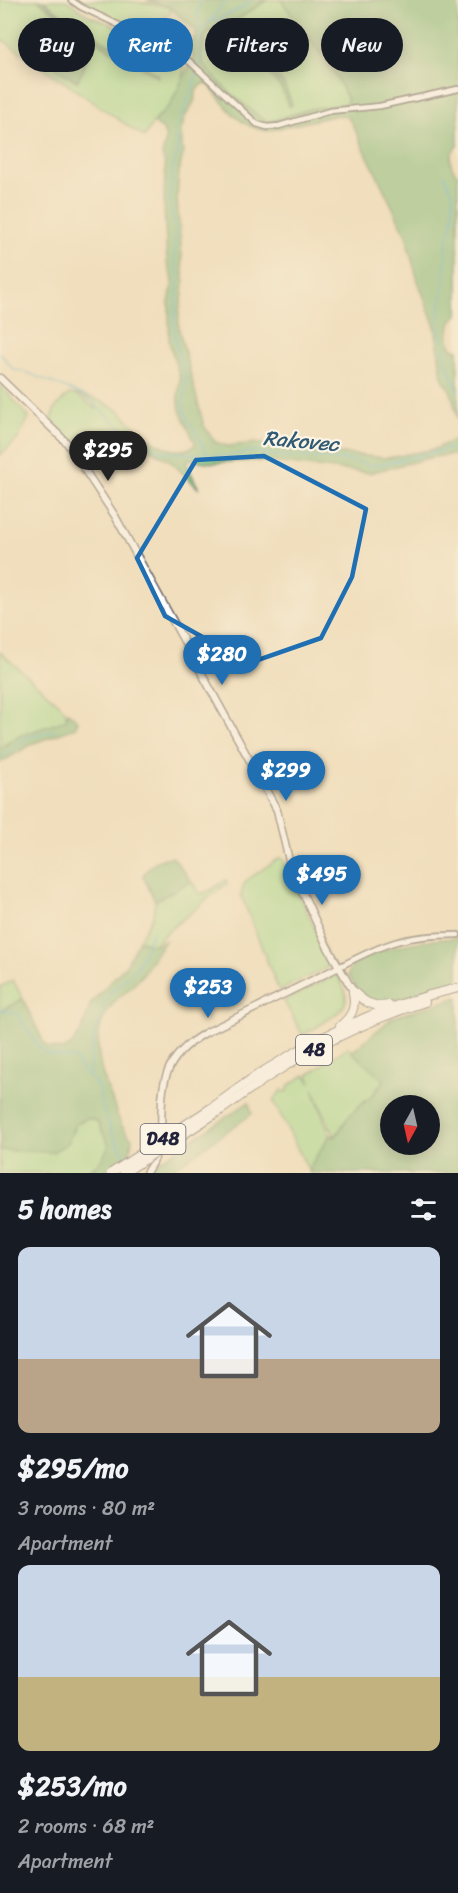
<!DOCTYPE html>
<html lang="en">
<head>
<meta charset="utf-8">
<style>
	:root { --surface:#171b24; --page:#242831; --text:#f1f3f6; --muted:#9ea1a6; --accent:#1f6fb2 }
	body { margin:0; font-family:Sriracha,sans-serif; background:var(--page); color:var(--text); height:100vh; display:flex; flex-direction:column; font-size:22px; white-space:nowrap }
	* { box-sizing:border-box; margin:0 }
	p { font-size:20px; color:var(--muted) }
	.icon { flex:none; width:33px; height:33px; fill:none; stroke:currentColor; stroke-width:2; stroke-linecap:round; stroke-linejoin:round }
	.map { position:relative; height:1173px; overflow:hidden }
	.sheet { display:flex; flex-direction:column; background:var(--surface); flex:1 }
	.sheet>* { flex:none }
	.hud { position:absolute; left:18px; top:18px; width:423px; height:54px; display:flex; gap:12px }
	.needle { width:39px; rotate:188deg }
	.buttons { position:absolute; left:380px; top:1095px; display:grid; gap:12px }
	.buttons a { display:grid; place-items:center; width:60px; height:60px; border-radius:50%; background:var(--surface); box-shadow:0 3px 15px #0003; font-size:30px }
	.price { position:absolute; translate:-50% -51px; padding:0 14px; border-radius:21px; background:var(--accent); color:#fff; font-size:20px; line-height:39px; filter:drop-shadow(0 2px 3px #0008) }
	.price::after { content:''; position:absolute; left:50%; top:36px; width:18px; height:14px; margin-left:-9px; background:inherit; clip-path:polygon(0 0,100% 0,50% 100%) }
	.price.active { background:#222; color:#fff }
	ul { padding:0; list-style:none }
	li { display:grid; align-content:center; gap:12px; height:318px; padding:0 18px }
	li span { display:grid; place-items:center; height:186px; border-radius:12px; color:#555 }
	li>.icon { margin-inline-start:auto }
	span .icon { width:108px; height:108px; fill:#fffc; stroke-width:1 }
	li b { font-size:26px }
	h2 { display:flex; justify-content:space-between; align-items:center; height:72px; padding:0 18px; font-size:26px }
	.pill { padding:0 21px; border-radius:27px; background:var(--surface); box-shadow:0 3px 15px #0003; font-size:21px; line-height:54px }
	.pill.active { background:var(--accent); color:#fff }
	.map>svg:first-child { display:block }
	.green { fill:#a0db8f; stroke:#617e65; stroke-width:1.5; fill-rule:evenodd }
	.forest { fill:#80bb7a; stroke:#516e5a; stroke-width:1.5; fill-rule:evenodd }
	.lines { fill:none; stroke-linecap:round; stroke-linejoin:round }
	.stream { stroke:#46abc6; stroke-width:1.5 }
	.street-casing { stroke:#6a6468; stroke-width:8 }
	.secondary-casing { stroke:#6a6468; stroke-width:9 }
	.highway-casing { stroke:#6a6468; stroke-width:10 }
	.street { stroke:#fff; stroke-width:4.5 }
	.secondary { stroke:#fff; stroke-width:6 }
	.highway { stroke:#fff; stroke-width:8 }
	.highway-bridge-casing { stroke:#6a6468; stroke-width:10; stroke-linecap:butt }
	.highway-bridge { stroke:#fff; stroke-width:8 }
	.marked { fill:none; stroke:#1f6fb2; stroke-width:4.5; stroke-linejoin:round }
	.labels { text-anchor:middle; stroke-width:4.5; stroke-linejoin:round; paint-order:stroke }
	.shield { fill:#fcf5e5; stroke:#63616e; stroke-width:1.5 }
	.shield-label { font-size:18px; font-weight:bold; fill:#22223b }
	.water-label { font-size:21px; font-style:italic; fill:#305973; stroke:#fcf5e5 }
</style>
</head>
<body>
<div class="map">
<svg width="458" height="1173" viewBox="0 0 458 1173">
	<rect width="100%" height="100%" fill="#fcf5e5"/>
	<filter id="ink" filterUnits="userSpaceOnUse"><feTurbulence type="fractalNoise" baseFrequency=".0167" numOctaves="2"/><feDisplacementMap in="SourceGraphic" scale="12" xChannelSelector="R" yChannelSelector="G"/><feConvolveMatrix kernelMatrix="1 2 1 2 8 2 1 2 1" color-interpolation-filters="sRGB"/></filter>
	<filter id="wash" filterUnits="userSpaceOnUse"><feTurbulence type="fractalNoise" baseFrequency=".008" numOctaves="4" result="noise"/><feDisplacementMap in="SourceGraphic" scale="24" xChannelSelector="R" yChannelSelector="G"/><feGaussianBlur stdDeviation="1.35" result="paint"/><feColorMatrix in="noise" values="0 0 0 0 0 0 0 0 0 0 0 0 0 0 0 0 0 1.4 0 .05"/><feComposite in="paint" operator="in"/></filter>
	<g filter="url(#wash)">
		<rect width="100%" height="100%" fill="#f0debc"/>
		<g class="green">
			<path d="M0,0H38L54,13L133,65L146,67L66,18L43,0H66L88,15L120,28L146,46L181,63L184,66L183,79L171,104L156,119L144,137L0,38ZM82,38L89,39L87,62L77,81L57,69L54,58L62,63L70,64L74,60Z"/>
			<path d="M74,0C100,0 153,0 173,9L154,29L174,41L182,50L179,51L146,39L127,27Z"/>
			<path d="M267,0H281C295,20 347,83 348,103L335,107L310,109L268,122C254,116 211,78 204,65C199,57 202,40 208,33C212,28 223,27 230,25L281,88L289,106L274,72L242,34L235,21Z"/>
			<path d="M0,385L29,417L18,439L0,455Z"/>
			<path d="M77,393L101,401L120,411L139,431L131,440L124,434L116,443L84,458L73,443L50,420L56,407L69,394L77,395L96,409L94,403Z"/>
			<path d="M0,652L58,703C63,708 68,712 66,720C44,731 20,733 0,748Z"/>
			<path d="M279,858H282L329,959L328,967L279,991L241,895L244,884L247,880Z"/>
			<path d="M226,880L227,884C215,891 207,899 197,908C182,920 167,930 154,945L139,940L153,916L155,901L191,881L200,894L209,891Z"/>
			<path d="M337,974C353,1001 348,1007 323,1023C316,1027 309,1033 302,1034L284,1001Z"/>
			<path d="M13,980L23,999L0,1011V987Z"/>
			<path d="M348,1047L384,1080L370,1098L360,1105L335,1137L313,1089L330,1135L309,1171L273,1100L282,1090L285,1092L288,1090V1086L305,1075L311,1083L308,1075Z"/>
			<path d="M87,1118L97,1121L109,1145L101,1162L83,1173H0V1150L53,1152L72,1134L75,1124Z"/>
		</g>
		<g class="forest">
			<path d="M38,0H43L66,18L146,67L158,75V77L103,45Z"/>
			<path d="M146,0H267L235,21L242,34L284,85L292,104L290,107L281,88L230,25L209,31L205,36L201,57L204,65L229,92L262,119L272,122L310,109L345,104L348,100L335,74L281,0H458V145C448,154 448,165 458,175V315L451,321C449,330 447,340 452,348L458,350V420L451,392L442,377L435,327L418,281L409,250L407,237L351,122L346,116L337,115L267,131C241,129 224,105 209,85L205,83L197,89L194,102L185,117L181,131L183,154L179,172L177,198L184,282L183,295L179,312V329L204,426L215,442L227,446L256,443L318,454H347L387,458L435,449L458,438V454L433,457L369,473L254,460L213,463L188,459L187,465L199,489L169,460L131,440L139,431C155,442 175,458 194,446L195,443L180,411L178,397L180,378L169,342V302L173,281L167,263L164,206L165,165L162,155L166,139L163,130L153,123L170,105L189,66H193V55L186,51L196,35L195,30L168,6Z"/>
			<path d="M82,36L89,39C84,56 88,65 77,81L57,69L53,58L62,63L70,64L74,60Z"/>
			<path d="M68,712L78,721L75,728L34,743L0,763V748L19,736L66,720Z"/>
			<path d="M173,857L191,881L155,901L143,876C150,864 158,858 173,857Z"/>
			<path d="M458,938V985C435,991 387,1009 365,997C357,993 353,982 348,975C352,947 435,939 458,938Z"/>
			<path d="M139,940L154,945L165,941C155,953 149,967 139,979C131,989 120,995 112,1005C89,1033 99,1068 111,1097C116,1110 121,1130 132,1138L130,1155L101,1173H77C94,1173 103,1160 109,1145L97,1121L88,1118L75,1124L68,1143L53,1152L0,1150V1011L23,999L45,1045L48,1047L63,1050L72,1045L82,1029L91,1003L126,965Z"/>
			<path d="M458,997V1173H309L312,1163L330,1135L335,1137L348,1117L360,1105L370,1098L384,1080L352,1052L393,1017ZM390,1106H429V1144H390Z"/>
			<path d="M249,1102L252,1114L167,1173H141Z"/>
		</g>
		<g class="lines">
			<g class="stream">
				<path d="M209,23L244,7L250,0"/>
				<path d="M199,31L197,12L202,0"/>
				<path d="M444,175L453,193V221L447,239L444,282L438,322L448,367L458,392"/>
				<path d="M0,353L14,370L23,371L85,396L126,432"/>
				<path d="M129,435L137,443"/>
				<path d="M142,442L162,452L228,456L255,451L273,455L348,460L373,466L458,447"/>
				<path d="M208,455L184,412L183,405L186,378L176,344L174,320L179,278L175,261V231L170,201L172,171L178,151L177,127L188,101L201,61L199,31L208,24L226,0"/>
				<path d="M0,758L26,738L54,731"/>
				<path d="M0,1010L14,1012L18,1015L37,1045L47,1054L75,1059L84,1074L93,1080L99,1089L102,1106L115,1139L128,1159"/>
				<path d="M89,1076L93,1040L105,1002L114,989L137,968L153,931"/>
			</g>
		</g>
	</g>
	<g filter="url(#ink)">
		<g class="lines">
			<g class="street-casing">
				<g id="street">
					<path d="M71,0L81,7L121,26L139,39L189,61L257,124L267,127L279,126L330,111L380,106L458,89"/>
					<path d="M339,967C385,943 404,935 458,935"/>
				</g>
			</g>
			<g class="secondary-casing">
				<g id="secondary">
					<path d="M0,378L67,443L115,516L277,810L290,865L327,946L353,991"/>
					<path d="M161,1134C162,1087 159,1060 205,1033L339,967"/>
					<path d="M146,1173L155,1158"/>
				</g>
			</g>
			<g class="highway-casing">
				<g id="highway">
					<path d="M353,991C364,1002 373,1008 389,1005"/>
					<path d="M340,1026C352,1016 356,1008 353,993"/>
					<path d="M214,1106C231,1094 248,1080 267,1069C326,1032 390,1003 458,988"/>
					<path d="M218,1112C236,1100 252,1087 271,1075C318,1045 371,1019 425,1002"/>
				</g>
			</g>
			<use href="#street" class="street"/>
			<use href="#secondary" class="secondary"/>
			<use href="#highway" class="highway"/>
			<g class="highway-bridge-casing">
				<g id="highway-bridge">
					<path d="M111,1173L214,1106"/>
					<path d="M124,1173L218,1112"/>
				</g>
			</g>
			<use href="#highway-bridge" class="highway-bridge"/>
		</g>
	</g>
	<path d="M0 0H458V1173H0ZM264,456L366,509L352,577L321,638L249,663L165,616L137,558L196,460Z" fill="#f0debc" fill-opacity=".55" fill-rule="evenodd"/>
	<path class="marked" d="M264,456L366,509L352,577L321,638L249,663L165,616L137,558L196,460Z"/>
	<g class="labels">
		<g class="shield">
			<rect x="296" y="1035" width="36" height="30" rx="4.5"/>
			<rect x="140.5" y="1124" width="45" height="30" rx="4.5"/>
		</g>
		<g class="shield-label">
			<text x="314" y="1056">48</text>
			<text x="163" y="1145">D48</text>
		</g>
		<g class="water-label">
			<text transform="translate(301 441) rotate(5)" y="7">Rakovec</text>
		</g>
	</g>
</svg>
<div class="buttons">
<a><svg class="needle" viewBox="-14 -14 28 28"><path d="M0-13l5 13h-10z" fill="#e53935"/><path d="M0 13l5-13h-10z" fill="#9ea1a6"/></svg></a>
</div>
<b class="price active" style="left:108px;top:482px">$295</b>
<b class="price" style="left:222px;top:686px">$280</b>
<b class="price" style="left:286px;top:802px">$299</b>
<b class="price" style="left:322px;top:906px">$495</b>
<b class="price" style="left:208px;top:1019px">$253</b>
<div class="hud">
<a class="pill">Buy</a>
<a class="pill active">Rent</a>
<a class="pill">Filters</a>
<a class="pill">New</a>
</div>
</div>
<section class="sheet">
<h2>5 homes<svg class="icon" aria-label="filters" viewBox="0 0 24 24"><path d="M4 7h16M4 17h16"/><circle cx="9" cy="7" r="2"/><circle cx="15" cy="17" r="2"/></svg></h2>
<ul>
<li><span style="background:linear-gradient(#c9d6e8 60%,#b9a48a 0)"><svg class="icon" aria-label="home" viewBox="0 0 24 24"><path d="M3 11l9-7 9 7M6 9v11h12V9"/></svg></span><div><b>$295/mo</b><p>3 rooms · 80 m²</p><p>Apartment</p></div></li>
<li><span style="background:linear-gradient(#c9d6e8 60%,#c2b280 0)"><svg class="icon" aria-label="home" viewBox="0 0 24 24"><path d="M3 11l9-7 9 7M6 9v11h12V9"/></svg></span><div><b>$253/mo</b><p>2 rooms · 68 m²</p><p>Apartment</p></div></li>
</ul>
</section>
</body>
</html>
